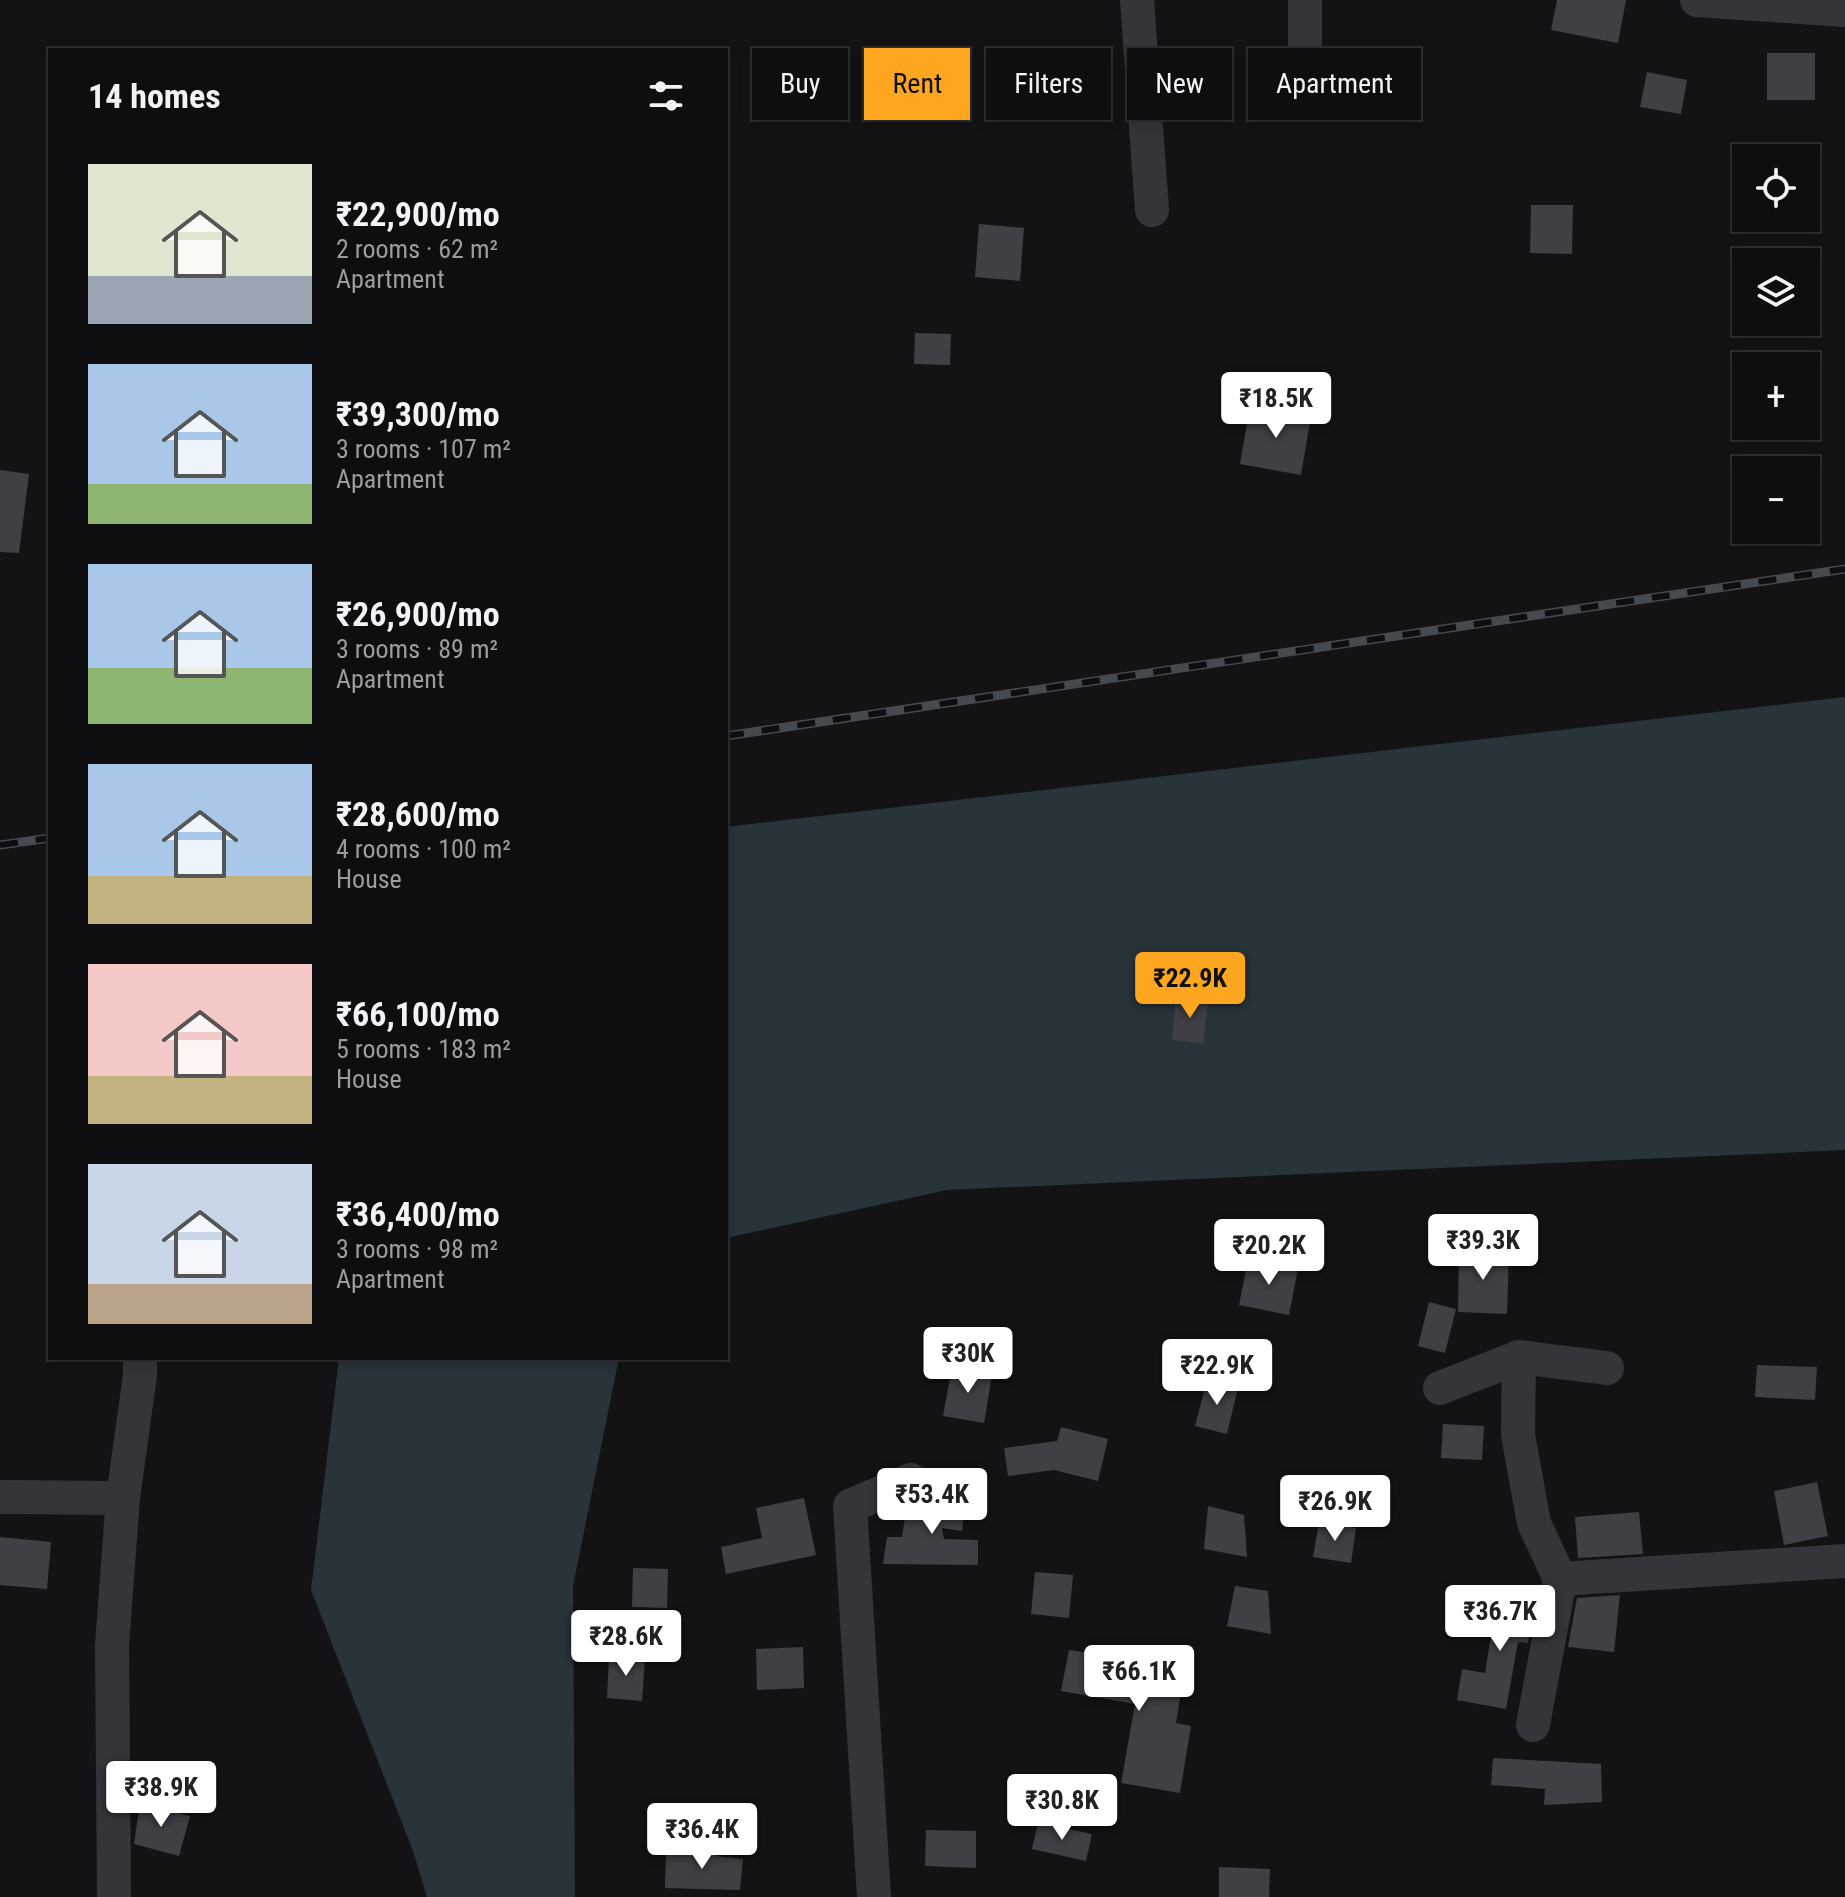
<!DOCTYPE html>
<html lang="en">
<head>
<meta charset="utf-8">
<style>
	:root { --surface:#0e0e10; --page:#1c1c1e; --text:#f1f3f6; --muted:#9b9c9f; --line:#2e2e30; --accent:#ffa621 }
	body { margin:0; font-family:"Roboto Condensed",sans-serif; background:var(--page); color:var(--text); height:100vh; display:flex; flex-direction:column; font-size:30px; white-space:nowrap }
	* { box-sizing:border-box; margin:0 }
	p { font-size:26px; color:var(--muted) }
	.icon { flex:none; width:44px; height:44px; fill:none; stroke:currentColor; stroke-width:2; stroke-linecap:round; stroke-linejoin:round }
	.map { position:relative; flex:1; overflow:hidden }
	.details { position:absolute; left:48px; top:48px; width:680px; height:1312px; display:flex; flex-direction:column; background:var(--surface); border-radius:0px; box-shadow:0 4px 12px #0003,0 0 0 2px var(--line) }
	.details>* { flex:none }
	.top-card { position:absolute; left:752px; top:48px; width:760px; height:72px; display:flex; gap:16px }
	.tools { position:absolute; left:1732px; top:144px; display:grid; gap:16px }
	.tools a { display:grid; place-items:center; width:88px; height:88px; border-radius:0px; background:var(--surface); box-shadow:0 4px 12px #0003,0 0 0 2px var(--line); font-size:40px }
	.price { position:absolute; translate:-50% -68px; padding:0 18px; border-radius:8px; background:#fff; color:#222; font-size:26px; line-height:52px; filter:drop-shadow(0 2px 4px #0008) }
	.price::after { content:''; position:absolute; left:50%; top:48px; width:24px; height:18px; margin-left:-12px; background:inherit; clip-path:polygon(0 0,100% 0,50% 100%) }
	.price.selected { background:var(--accent); color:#111 }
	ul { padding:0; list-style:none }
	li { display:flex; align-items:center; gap:24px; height:200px; padding:0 40px }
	li span { display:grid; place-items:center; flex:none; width:224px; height:160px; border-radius:0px; color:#555 }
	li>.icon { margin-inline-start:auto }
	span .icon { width:96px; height:96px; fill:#fffc; stroke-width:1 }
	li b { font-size:34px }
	h2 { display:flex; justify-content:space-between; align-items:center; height:96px; padding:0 40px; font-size:34px }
	.tag { padding:0 28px; border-radius:0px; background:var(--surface); box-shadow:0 4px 12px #0003,0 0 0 2px var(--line); font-size:28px; line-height:72px }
	.tag.selected { background:var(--accent); color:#111 }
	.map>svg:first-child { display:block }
	.water { fill:#28333a }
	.building { fill:#3f4045 }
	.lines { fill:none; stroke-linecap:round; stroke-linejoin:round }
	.minor { stroke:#33353a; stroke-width:34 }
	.rail-casing { stroke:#46494f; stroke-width:9 }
	.rail { stroke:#0e0e10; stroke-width:6; stroke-dasharray:18; stroke-linecap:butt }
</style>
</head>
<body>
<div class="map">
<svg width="1845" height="1897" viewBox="0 0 1845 1897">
	<rect width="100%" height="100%" fill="#131315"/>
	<g class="water">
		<path d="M1845,697V1150L947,1190L726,1238V827Z"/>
		<path d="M339,1358H619L573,1586L575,1897H427L413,1851L311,1590Z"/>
	</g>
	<g class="building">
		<path d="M1557,0H1626L1618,43L1551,30Z"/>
		<rect x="1767" y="53" width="48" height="47"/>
		<path d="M1161,58L1193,63L1187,100L1164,96Z"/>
		<path d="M1647,72L1687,80L1681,114L1640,107Z"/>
		<path d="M1531,205H1573L1572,254L1530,253Z"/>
		<path d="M979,224L1024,228L1020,281L975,277Z"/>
		<path d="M915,333L951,334L950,365L914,364Z"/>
		<path d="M1250,406L1311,416L1301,475L1240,464Z"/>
		<path d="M0,470L29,474L19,553L0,552Z"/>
		<path d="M1176,997L1208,1001L1203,1044L1172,1040Z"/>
		<path d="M1459,1251L1509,1252L1507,1314L1458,1312Z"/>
		<path d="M1248,1260L1298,1269L1289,1315L1239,1305Z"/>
		<path d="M1429,1302L1456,1309L1445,1353L1418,1346Z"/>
		<path d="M1757,1365L1817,1367L1815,1400L1755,1397Z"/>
		<path d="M952,1367L992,1375L984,1423L943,1416Z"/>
		<path d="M1207,1380L1238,1388L1227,1434L1195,1426Z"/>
		<path d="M1443,1424L1484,1426L1482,1460L1441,1458Z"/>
		<path d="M1061,1427L1108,1439L1098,1481L1054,1470L1008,1476L1004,1448L1057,1441Z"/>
		<path d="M1817,1482L1828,1536L1784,1545L1774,1491Z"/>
		<path d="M922,1496L965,1502L962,1531L942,1528L944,1539L978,1540V1565L883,1564L887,1537H902L907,1504Z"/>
		<path d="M804,1498L816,1555L726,1574L721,1547L762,1538L756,1508Z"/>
		<path d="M1208,1506L1244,1515L1247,1557L1204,1549Z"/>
		<path d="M1639,1512L1643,1554L1578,1558L1575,1517Z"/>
		<path d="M1319,1522L1356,1528L1351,1563L1313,1557Z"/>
		<path d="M0,1537L51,1542L47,1589L0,1585Z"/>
		<path d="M633,1568L668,1569L667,1608L632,1607Z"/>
		<path d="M1035,1572L1073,1575L1069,1618L1031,1614Z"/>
		<path d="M1235,1586L1268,1591L1271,1634L1227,1626Z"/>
		<path d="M1498,1592L1536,1598L1528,1643L1518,1642L1506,1709L1457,1700L1462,1669L1485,1673Z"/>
		<path d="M1620,1595L1614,1652L1568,1647L1577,1598Z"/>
		<path d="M803,1647L804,1688L757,1690L756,1649Z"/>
		<path d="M1069,1650L1185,1667L1176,1723L1191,1726L1180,1793L1121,1783L1135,1704L1061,1691Z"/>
		<path d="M609,1656L645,1658L642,1701L607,1698Z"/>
		<path d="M1493,1758L1601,1764L1602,1802L1544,1805L1545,1789L1491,1785Z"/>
		<path d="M140,1803L190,1816L179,1856L134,1844Z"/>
		<path d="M1038,1823L1092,1834L1086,1861L1032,1849Z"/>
		<path d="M926,1830L976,1831V1868L925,1866Z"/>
		<path d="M666,1851L716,1852V1856L743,1859L740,1890L665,1888Z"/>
		<path d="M1219,1867L1270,1869L1269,1897H1219Z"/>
	</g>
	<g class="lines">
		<g class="minor">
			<path d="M1137,0L1152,210"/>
			<path d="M1305,0V91"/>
			<path d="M1697,0L1845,10"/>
			<path d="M1519,1357L1518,1435L1534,1523L1560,1579L1845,1561"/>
			<path d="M1440,1388L1519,1357L1607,1368"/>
			<path d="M0,1497L123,1498"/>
			<path d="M1533,1725L1560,1579"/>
			<path d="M114,1897L112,1645L123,1498L140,1375V1358"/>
			<path d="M874,1897L850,1506L911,1480"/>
		</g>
		<g class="rail-casing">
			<g id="rail">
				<path d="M726,736L1845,569"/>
				<path d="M0,845L50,838"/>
			</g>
		</g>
		<use href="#rail" class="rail"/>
	</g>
</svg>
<div class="tools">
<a><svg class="icon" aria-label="locate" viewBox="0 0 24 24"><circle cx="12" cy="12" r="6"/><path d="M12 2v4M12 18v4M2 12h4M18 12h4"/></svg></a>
<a><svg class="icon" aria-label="layers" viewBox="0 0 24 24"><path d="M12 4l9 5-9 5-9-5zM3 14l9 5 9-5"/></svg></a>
<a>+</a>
<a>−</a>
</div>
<b class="price" style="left:1276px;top:440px">₹18.5K</b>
<b class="price selected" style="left:1190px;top:1020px">₹22.9K</b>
<b class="price" style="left:1483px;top:1282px">₹39.3K</b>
<b class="price" style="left:1269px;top:1287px">₹20.2K</b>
<b class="price" style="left:968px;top:1395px">₹30K</b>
<b class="price" style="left:1217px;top:1407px">₹22.9K</b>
<b class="price" style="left:932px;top:1536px">₹53.4K</b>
<b class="price" style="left:1335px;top:1543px">₹26.9K</b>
<b class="price" style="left:1500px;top:1653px">₹36.7K</b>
<b class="price" style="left:626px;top:1678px">₹28.6K</b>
<b class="price" style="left:1139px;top:1713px">₹66.1K</b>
<b class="price" style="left:161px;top:1829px">₹38.9K</b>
<b class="price" style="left:1062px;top:1842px">₹30.8K</b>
<b class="price" style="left:702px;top:1871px">₹36.4K</b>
<div class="top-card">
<a class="tag">Buy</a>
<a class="tag selected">Rent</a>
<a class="tag">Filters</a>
<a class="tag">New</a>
<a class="tag">Apartment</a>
</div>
<section class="details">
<h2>14 homes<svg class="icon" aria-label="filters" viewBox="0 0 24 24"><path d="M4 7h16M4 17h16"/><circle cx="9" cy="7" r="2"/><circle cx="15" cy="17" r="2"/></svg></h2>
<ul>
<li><span style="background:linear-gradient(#dfe7d0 70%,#9aa5b1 0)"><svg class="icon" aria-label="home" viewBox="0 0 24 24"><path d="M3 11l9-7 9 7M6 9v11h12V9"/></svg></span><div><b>₹22,900/mo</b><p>2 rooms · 62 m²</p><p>Apartment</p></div></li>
<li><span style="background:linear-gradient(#a9c7e8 75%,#8fb573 0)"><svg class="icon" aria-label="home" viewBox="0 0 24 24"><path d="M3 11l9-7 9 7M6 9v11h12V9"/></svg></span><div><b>₹39,300/mo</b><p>3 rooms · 107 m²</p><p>Apartment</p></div></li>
<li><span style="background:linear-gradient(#a9c7e8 65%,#8fb573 0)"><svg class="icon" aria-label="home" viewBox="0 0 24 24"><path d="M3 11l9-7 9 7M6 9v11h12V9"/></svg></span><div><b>₹26,900/mo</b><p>3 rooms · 89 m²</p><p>Apartment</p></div></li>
<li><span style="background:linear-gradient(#a9c7e8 70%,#c2b280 0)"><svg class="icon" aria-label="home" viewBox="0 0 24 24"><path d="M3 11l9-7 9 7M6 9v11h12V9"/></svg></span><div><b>₹28,600/mo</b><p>4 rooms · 100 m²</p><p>House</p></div></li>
<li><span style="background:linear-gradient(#f6c9c9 70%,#c2b280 0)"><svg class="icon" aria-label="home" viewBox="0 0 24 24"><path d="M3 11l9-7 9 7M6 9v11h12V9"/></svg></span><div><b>₹66,100/mo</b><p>5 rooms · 183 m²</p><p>House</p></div></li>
<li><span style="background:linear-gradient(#c9d6e8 75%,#b9a48a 0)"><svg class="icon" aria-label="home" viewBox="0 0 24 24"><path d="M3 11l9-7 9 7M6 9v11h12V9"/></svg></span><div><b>₹36,400/mo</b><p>3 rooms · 98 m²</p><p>Apartment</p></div></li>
</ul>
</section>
</div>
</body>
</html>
